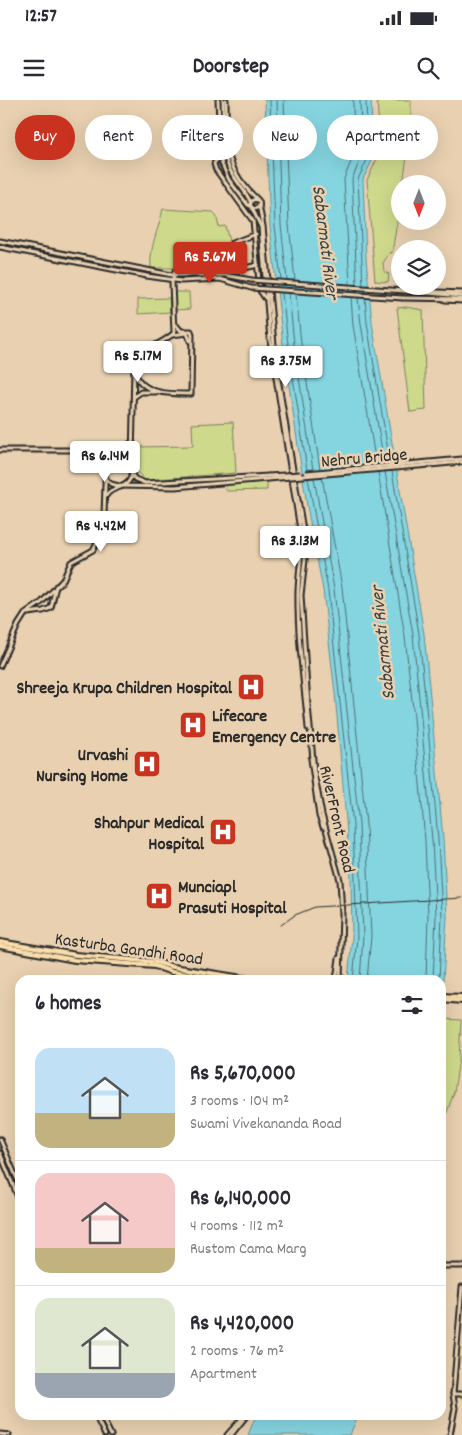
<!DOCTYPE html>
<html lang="en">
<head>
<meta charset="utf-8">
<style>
	:root { --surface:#fff; --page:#f7f7f7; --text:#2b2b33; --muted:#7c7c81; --line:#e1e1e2; --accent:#c8321e }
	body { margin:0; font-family:Dekko,sans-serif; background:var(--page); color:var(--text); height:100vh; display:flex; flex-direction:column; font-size:19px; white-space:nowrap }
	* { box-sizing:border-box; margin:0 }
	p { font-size:16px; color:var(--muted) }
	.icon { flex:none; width:28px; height:28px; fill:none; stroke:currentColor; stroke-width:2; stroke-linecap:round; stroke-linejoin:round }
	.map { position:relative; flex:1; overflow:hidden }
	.details { position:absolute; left:15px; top:875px; width:431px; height:445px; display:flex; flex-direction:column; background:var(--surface); border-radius:15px; box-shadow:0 5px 20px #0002 }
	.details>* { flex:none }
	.hud { position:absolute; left:15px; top:15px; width:432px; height:45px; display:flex; gap:10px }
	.needle { width:32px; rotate:180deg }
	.buttons { position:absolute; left:391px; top:75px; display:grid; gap:10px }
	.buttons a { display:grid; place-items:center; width:55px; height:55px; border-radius:50%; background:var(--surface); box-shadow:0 5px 20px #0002; font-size:25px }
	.price { position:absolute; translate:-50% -42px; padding:0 11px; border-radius:5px; background:#fff; color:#222; font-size:16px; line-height:32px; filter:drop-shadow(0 1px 2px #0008) }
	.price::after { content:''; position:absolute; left:50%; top:30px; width:15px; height:11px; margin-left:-8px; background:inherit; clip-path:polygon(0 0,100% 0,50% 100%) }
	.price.current { background:var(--accent); color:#fff }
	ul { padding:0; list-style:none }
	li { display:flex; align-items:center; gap:15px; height:125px; padding:0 20px }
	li+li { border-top:1px solid var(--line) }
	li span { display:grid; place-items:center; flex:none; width:140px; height:100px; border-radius:15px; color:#555 }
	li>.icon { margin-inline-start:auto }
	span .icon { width:60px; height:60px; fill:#fffc; stroke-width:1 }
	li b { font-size:21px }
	h2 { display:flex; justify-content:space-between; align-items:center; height:60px; padding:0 20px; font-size:21px }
	.pill { padding:0 18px; border-radius:22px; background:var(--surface); box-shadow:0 5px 20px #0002; font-size:18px; line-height:45px }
	.pill.current { background:var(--accent); color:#fff }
	.status { display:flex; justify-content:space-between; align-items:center; height:35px; padding:0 25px; background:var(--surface); direction:ltr }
	.status svg { height:14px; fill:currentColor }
	header { display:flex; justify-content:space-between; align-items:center; height:65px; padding:0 20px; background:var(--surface); font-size:22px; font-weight:700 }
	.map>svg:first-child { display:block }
	.green { fill:#ced98c; stroke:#7c825c }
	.water { fill:#85d5e1; stroke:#619198 }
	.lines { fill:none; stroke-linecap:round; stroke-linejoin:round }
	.shore { stroke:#4f6f74; stroke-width:1 }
	.secondary-casing { stroke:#2b2b2b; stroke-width:7 }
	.primary-casing { stroke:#2b2b2b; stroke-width:8 }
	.secondary { stroke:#e8d0b0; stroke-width:3 }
	.primary { stroke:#faddab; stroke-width:4 }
	.rail { stroke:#2b2b2b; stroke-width:1 }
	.secondary-bridge-casing { stroke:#2b2b2b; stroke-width:7; stroke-linecap:butt }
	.secondary-bridge { stroke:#e8d0b0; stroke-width:3 }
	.labels { text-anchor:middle; stroke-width:5; stroke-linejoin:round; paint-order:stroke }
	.street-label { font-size:18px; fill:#2b2b2b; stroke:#e8d0b0 }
	.poi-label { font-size:18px; font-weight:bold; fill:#2b2b2b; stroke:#e8d0b0; text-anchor:end }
	.water-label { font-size:19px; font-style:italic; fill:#384446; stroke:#e8d0b0 }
</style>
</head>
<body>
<div class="status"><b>12:57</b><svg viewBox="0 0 49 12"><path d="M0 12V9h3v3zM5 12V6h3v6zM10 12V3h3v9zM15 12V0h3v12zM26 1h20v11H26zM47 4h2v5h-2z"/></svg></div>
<header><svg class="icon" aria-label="menu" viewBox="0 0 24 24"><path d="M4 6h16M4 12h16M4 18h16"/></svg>Doorstep<svg class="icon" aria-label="search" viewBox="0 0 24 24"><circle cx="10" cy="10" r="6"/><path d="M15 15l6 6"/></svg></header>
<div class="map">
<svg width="462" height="1335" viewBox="0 0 462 1335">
	<rect width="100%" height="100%" fill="#e8d0b0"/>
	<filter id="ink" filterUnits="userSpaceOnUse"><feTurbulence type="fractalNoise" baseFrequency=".02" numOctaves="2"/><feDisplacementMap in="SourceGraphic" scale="10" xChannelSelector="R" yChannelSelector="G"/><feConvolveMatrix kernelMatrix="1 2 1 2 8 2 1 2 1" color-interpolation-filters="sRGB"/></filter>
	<g filter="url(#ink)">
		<g class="green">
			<path d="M377,0H411V27L403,84H400V104L392,153L390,152L383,163L384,171L389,174L388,182L375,181L367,80L377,59L376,28H379Z"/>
			<path d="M163,109L213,112L216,115L219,127L225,126L229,141L221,157L213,164L176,168H151C149,147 159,129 163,109Z"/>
			<path d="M174,192H189L190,209L175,210Z"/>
			<path d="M169,198L170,212L138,214V199Z"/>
			<path d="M406,207L423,210L426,310L410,312L397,208Z"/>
			<path d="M233,322L236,373L145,380L137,372V347L193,346L192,324Z"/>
			<path d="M267,381V390L227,391L225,389L228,384Z"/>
			<path d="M445,919L461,920L459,959L454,992L441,1030V936Z"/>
		</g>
		<g class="water">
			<path d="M265,0H371L373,59L363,79L366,158L372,223L424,534L432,617L443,739L447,816L441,913V880H348L352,837L351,778L335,593L323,490L307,406L283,245L270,126Z"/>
			<path d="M256,1315H358L350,1335H248Z"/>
		</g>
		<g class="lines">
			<g class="shore">
				<path d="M270,0L275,126L281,179"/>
				<path d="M277,0L281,125L287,180"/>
				<path d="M284,0L289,125L295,180"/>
				<path d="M350,184L344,79L354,54L353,0"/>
				<path d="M357,185L352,79L362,56L360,0"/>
				<path d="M363,185L358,79L368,58L366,0"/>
				<path d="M282,193L288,244L307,370"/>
				<path d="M289,193L294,244L313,370"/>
				<path d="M296,194L301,243L320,369"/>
				<path d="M351,197L353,225L376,364"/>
				<path d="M358,198L361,224L384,363"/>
				<path d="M365,198L367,223L390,363"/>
				<path d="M392,371L419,534L427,617L438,739L442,816L439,880"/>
				<path d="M378,372L405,537L414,618L425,740L428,816L426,880"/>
				<path d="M385,372L413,535L421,618L432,740L436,816L433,880"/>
				<path d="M322,377L342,487L366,724L371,836L367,880"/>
				<path d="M308,378L328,490L353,725L357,837L353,880"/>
				<path d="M314,378L334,489L359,724L363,836L360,880"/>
			</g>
			<g class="secondary-casing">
				<g id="secondary">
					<path d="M218,0L221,62L229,80L248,105L251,106"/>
					<path d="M223,0C224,22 220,50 230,70C236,82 246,91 251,103"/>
					<path d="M226,0C227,45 222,67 258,100"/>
					<path d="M221,60H216L214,64L216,70L253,121L260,191L265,198"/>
					<circle cx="255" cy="104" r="4.5"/>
					<path d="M259,105L263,126L276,266L304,436L305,460L301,495L308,605L314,671L322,715L340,780L342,814L340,880"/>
					<path d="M252,108L261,127L270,240L301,436C302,454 299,471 298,490C297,536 304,583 308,628"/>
					<path d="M0,141L172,175H225L251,180"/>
					<path d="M0,147L147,176L181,181L220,179L251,188"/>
					<path d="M187,175L231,171L258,165"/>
					<path d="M405,191L462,196"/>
					<path d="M416,191L462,193"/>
					<path d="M403,198L462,199"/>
					<path d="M445,200L462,201"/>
					<path d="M172,235L187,233L190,241"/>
					<path d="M135,272C142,295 171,294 191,294L192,234L191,231H181L176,225"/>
					<path d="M134,297L141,292H156"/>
					<path d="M0,350H109"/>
					<path d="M132,359L134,269C140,246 159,247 174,233L172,182L175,171L204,170L213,167L222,160L232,143L256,134"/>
					<path d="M429,362L462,359"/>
					<path d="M430,365L462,362"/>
					<path d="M131,374L135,379L145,383L268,376"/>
					<path d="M106,379L111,384L119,386L175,387L268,379"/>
					<path d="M106,396C111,386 123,390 129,381C136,371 133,354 121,350"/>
					<path d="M28,513L43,511L51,508L56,486"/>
					<path d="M0,566L18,525L25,514L42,502L63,480L71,462L93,450L97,442L104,416L106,354L109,351L124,348L132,342"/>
					<path d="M311,659L319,716L323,727"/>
					<path d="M336,880L339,858"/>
					<path d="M0,1039L20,1086"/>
					<path d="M0,1053L20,1102"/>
					<path d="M441,1166H462"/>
					<path d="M453,1294H462"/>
					<path d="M95,1315L105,1335"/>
					<path d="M101,1315L111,1335"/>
					<path d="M0,1334L9,1335"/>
					<path d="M227,1335L245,1315"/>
					<path d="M231,1335L247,1315"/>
					<path d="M450,1335L455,1308L453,1294L462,1187"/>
				</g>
			</g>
			<g class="primary-casing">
				<g id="primary">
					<path d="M0,842L76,855L156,862L173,867L255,880"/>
					<path d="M0,846L75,860L155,866L172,872L230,880"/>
					<path d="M441,896L462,897"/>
					<path d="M441,899L462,901"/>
				</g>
			</g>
			<use href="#secondary" class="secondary"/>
			<use href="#primary" class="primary"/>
			<path class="rail" d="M281,825L295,815L315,807L462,798"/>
			<g class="secondary-bridge-casing">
				<g id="secondary-bridge">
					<path d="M251,180L405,191"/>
					<path d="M251,188L403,198"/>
					<path d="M306,373L429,362"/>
					<path d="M268,376L300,374"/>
					<path d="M268,379L430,365"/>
				</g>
			</g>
			<use href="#secondary-bridge" class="secondary-bridge"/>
		</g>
	</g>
	<defs>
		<g id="hospital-square" transform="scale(1.4375)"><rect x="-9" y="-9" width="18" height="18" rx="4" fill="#c8321e" stroke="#e8d0b0"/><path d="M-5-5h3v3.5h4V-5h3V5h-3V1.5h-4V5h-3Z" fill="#fff"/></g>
	</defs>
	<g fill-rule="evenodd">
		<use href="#hospital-square" x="251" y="587"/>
		<use href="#hospital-square" x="193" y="625"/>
		<use href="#hospital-square" x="147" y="664"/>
		<use href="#hospital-square" x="223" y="732"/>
		<use href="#hospital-square" x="159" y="796"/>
	</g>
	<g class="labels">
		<g class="street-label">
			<text transform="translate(364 357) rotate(-5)" y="6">Nehru Bridge</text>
			<text transform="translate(338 719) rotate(77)" y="6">RiverFront Road</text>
			<text transform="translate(129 848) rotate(8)" y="6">Kasturba Gandhi Road</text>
		</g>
		<g class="poi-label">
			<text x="232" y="593">Shreeja Krupa Children Hospital</text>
			<text x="212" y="621" text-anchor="start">Lifecare<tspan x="212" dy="21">Emergency Centre</tspan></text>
			<text x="128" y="660">Urvashi<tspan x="128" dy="21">Nursing Home</tspan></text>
			<text x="204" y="728">Shahpur Medical<tspan x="204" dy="21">Hospital</tspan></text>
			<text x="178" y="792" text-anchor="start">Munciapl<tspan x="178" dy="21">Prasuti Hospital</tspan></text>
		</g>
		<g class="water-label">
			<text transform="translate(327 142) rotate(83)" y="7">Sabarmati River</text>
			<text transform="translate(381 543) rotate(-96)" y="7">Sabarmati River</text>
		</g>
	</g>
</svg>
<div class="buttons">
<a><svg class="needle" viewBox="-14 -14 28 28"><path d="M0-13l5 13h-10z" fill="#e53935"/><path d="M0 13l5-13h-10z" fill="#7c7c81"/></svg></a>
<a><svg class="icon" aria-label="layers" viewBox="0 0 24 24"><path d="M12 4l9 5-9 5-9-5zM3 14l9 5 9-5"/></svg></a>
</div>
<b class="price current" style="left:210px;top:184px">Rs 5.67M</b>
<b class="price" style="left:138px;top:283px">Rs 5.17M</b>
<b class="price" style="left:286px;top:288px">Rs 3.75M</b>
<b class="price" style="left:105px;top:383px">Rs 6.14M</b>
<b class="price" style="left:101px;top:453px">Rs 4.42M</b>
<b class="price" style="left:295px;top:468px">Rs 3.13M</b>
<div class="hud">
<a class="pill current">Buy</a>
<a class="pill">Rent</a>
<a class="pill">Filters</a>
<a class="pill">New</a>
<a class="pill">Apartment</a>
</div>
<section class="details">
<h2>6 homes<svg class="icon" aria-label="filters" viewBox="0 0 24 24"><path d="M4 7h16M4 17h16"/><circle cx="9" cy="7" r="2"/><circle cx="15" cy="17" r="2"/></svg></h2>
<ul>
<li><span style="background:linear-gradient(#bfe0f5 65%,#c2b280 0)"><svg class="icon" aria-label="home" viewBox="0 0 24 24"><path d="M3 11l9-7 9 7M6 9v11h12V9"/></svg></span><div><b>Rs 5,670,000</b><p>3 rooms · 104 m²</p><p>Swami Vivekananda Road</p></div></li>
<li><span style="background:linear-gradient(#f6c9c9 75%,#c2b280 0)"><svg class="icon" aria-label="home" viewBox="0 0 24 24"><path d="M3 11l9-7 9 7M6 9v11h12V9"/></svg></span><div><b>Rs 6,140,000</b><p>4 rooms · 112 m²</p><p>Rustom Cama Marg</p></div></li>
<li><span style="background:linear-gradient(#dfe7d0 75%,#9aa5b1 0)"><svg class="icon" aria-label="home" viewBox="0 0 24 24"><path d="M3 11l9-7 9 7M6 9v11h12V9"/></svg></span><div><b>Rs 4,420,000</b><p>2 rooms · 76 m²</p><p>Apartment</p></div></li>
</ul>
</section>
</div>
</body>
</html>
